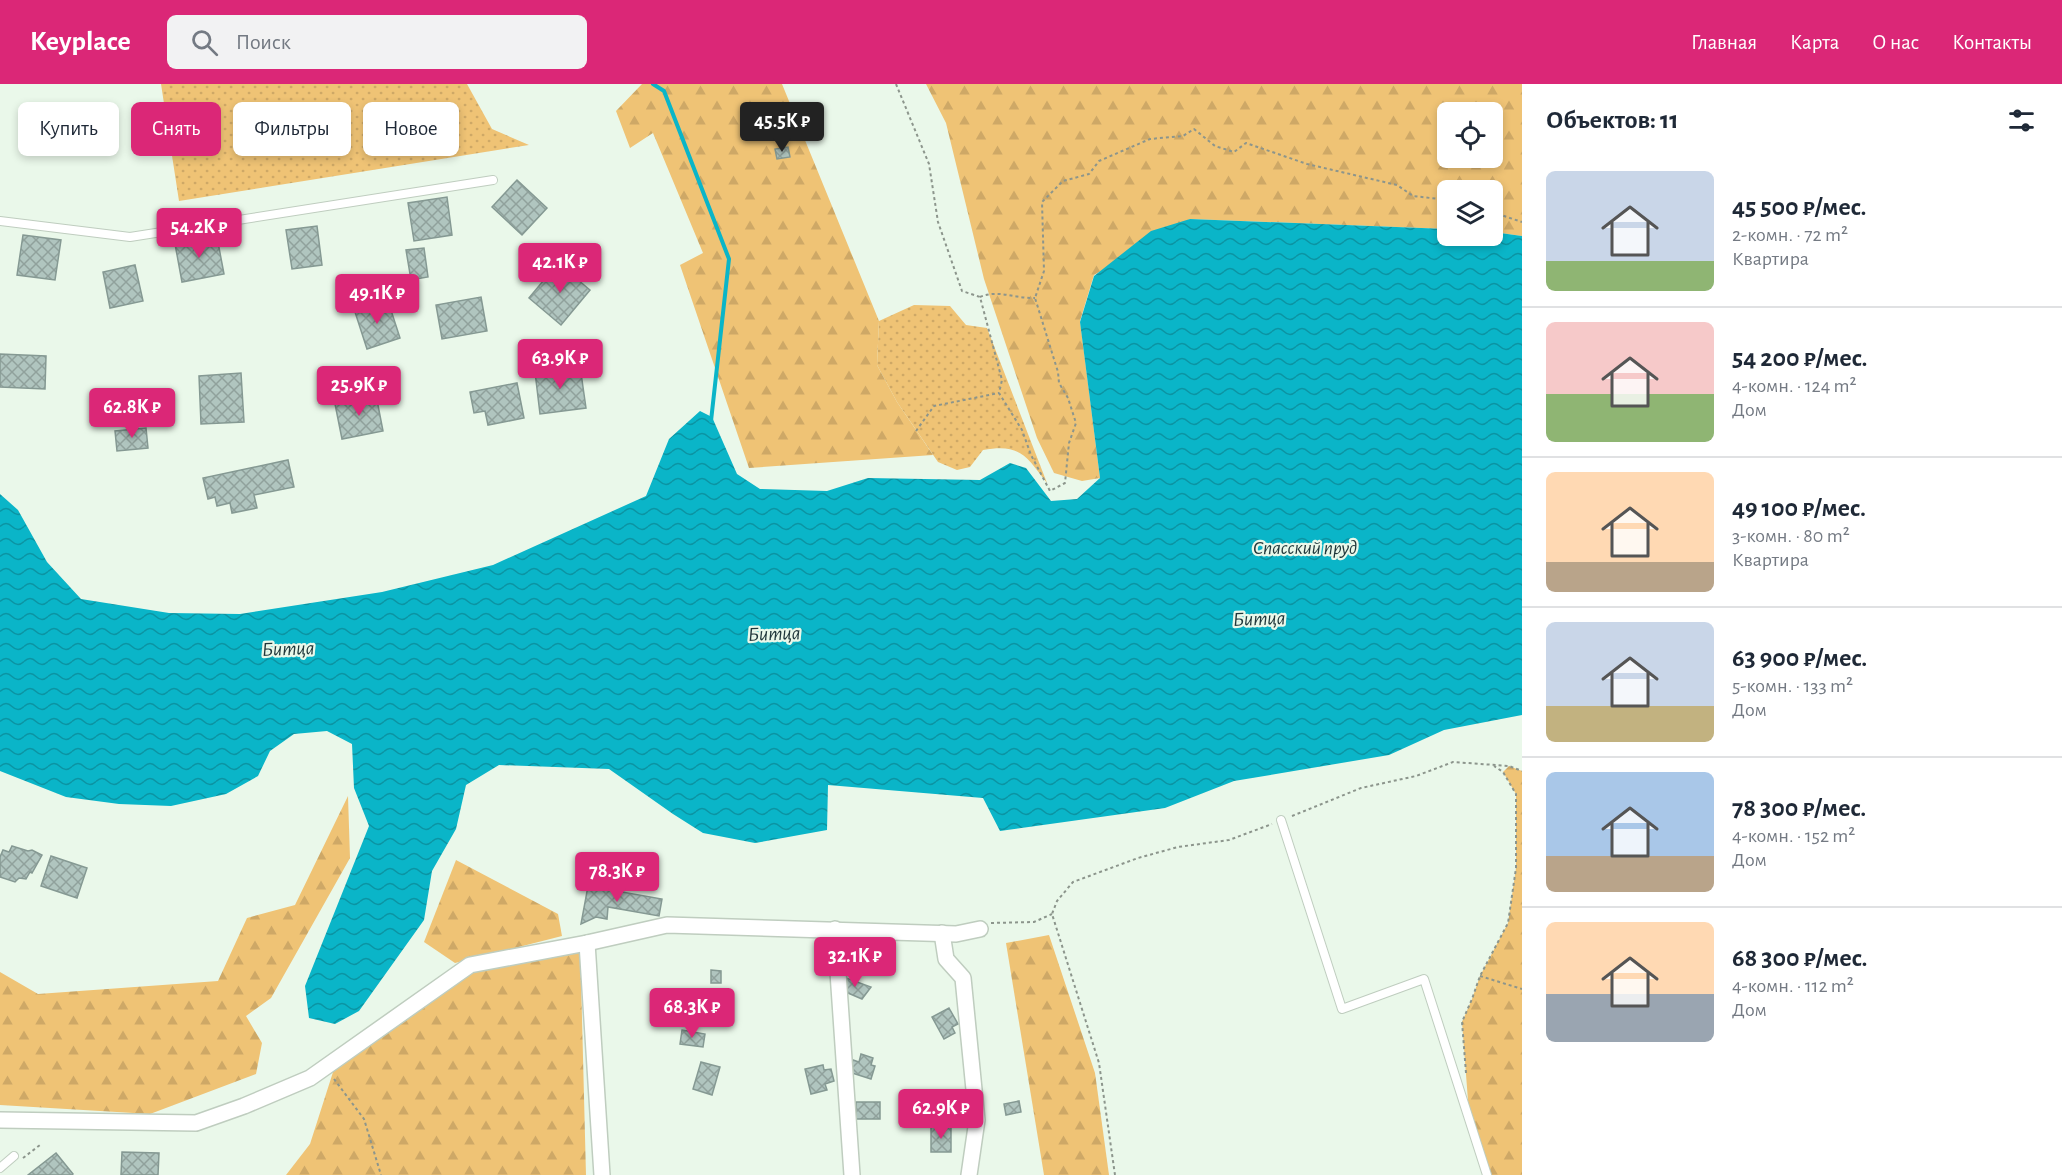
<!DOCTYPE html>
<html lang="ru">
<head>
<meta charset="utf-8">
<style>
	:root { --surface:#fff; --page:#f2f2f3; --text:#1f2937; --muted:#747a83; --line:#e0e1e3; --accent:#db2777 }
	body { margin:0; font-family:"Alegreya Sans",sans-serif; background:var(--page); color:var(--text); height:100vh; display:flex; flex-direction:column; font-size:22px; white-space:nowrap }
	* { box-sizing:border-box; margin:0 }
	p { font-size:20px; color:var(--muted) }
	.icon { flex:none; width:33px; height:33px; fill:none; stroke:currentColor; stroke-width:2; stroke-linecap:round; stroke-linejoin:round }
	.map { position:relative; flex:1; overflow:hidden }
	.panel { display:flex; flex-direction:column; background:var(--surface); width:540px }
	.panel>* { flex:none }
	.banner { position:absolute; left:18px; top:18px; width:570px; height:54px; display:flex; gap:12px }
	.controls { position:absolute; left:1437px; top:18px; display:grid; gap:12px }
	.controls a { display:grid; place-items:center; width:66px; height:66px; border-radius:9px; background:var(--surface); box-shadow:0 3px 9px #0003; font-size:30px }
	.price { position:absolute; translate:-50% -51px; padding:0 14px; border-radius:6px; background:var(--accent); color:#fff; font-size:20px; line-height:39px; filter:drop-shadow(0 2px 3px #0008) }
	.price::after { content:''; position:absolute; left:50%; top:36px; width:18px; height:14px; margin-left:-9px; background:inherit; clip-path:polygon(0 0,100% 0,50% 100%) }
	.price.on { background:#222; color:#fff }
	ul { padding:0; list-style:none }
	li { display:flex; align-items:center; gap:18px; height:150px; padding:0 24px }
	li+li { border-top:2px solid var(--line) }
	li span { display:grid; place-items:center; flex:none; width:168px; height:120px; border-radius:9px; color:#555 }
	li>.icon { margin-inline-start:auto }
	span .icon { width:72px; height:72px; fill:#fffc; stroke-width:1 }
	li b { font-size:26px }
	h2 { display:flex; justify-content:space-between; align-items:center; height:72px; padding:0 24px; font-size:26px }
	.chip { padding:0 21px; border-radius:9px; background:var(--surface); box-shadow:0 3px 9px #0003; font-size:21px; line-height:54px }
	.chip.on { background:var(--accent); color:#fff }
	header { display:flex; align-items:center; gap:36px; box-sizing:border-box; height:84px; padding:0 30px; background:var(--accent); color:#fff }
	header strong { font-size:28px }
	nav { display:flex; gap:33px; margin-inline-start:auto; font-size:21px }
	.search { width:420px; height:54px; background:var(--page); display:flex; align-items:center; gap:15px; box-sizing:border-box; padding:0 21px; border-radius:9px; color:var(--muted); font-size:22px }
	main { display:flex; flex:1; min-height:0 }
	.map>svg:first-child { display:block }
	.grass { fill:url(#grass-dots) }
	.forest { fill:url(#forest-firs); fill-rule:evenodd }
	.water { fill:url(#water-waves) }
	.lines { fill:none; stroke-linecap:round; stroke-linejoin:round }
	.stream { stroke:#0ab5c8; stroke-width:4 }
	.building { fill:url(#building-cross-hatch); stroke:#859993; stroke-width:1.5 }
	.service-casing { stroke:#bfcdbf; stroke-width:10 }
	.minor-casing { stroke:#bfcdbf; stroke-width:18 }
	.path { stroke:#8c958c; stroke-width:2; stroke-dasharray:3 3; stroke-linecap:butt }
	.service { stroke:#fff; stroke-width:8 }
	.minor { stroke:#fff; stroke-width:15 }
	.labels { text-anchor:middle; stroke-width:4.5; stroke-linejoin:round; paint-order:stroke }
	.water-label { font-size:20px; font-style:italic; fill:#1f363a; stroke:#eaf8ea }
</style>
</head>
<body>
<header>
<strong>Keyplace</strong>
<div class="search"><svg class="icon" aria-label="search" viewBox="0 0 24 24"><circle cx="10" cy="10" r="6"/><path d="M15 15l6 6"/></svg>Поиск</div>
<nav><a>Главная</a><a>Карта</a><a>О нас</a><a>Контакты</a></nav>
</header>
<main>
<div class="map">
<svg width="1522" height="1091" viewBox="0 0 1522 1091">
	<defs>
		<pattern id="grass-dots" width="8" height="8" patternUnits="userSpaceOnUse" patternTransform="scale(1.5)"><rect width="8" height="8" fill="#efc375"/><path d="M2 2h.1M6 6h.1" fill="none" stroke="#cea866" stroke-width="1.8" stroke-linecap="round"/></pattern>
		<pattern id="forest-firs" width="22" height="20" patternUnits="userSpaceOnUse" patternTransform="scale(1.5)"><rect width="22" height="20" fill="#efc375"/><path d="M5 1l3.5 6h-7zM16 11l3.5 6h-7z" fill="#cea866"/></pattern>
		<pattern id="water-waves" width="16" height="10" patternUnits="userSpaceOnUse" patternTransform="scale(1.5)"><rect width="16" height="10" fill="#0ab5c8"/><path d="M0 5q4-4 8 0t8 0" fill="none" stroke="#0b94a3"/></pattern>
		<pattern id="building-cross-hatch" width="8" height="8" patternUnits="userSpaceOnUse" patternTransform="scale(1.5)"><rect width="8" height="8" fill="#b0c5bf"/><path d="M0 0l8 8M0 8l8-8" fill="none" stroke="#90a19c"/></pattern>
	</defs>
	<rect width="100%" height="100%" fill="#eaf8ea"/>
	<g class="grass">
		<path d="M161,0H467L492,45L529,61L179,117Z"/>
		<path d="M914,221L950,222L966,241L987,244L1047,399C1026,372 1020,359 983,366L970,383L957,386L938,378L897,318L877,281L879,237Z"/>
	</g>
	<g class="forest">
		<path d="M642,0H782L879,237L877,281L897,318L933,371L749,384L680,181L703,169L653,49L630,64L616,27Z"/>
		<path d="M926,0H1522V152L1493,148L1492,106H1448L1447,145L1190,135L1094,191L1080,237L1100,394L1082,397L1054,389L1037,354L984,195L946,39ZM1448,28H1492V74H1448Z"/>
		<path d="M1509,682L1522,687V1091H1485L1471,1056L1462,938L1472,915L1480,892L1508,839L1516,784V710L1503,688Z"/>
		<path d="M348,712L350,774L271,914L246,932L262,959L256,990L150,1030L0,1021V888L38,910L218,897L247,834L295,821Z"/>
		<path d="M456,776L558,830L562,852L455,879L424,858Z"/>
		<path d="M1049,851L1095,989L1109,1091H1044L1006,859Z"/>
		<path d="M580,855L586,1091H286L310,1060L334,985L477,880Z"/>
	</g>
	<path class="water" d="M1190,135L1447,145L1448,152H1492L1493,148L1522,152V631L1444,646L1389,671L1234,697L1165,724L1000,747L983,714L828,701L827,746L755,759L703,749L673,730L609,685L499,681L466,701L456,745L432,787L424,836L359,927L335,940L309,934L305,902L369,742L354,704L352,660L327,647L294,650L270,667L258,692L226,710L171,722L119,720L66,713L0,687V410L18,426L47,478L81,515L169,529L240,530L382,508L493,481L646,412L669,355L700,327L712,333L737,390L760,405L827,407L868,394L980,396L1010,379L1026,384L1051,417L1077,415L1100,394L1080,238L1094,192L1151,147Z"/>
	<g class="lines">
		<path class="stream" d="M653,0L664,7L729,175L711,337"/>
	</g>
	<g class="building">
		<path d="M788,63L790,73L777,75L775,65Z"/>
		<path d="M517,96L547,124L522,151L492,123Z"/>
		<path d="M447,113L452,151L414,157L408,119Z"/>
		<path d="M317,142L322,181L292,185L286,146Z"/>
		<path d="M23,151L61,156L55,196L17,191Z"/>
		<path d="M217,153L224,190L182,198L175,160Z"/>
		<path d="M424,164L428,193L411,196L406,166Z"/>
		<path d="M558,179L590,206L561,241L529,214Z"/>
		<path d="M135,181L143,217L110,224L103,188Z"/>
		<path d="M481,213L487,247L442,255L436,221Z"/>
		<path d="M388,217L400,254L367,265L355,228Z"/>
		<path d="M0,270L46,272L45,305L0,303Z"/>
		<path d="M580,282L586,324L540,330L535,288Z"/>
		<path d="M241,289L244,338L201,340L199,292Z"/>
		<path d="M517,299L524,334L488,341L485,327L474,329L470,308Z"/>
		<path d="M376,311L383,347L342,355L335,320Z"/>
		<path d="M146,344L148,364L117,367L115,347Z"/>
		<path d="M288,376L294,403L254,411L257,424L232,429L230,419L217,422L215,413L208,415L203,394Z"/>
		<path d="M12,762L28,767L32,766L42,771L32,789L30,788L26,795L19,794L15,798L0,793V773L3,766L9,768Z"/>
		<path d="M51,772L87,784L77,814L41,802Z"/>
		<path d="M588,802L662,815L659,832L608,823L607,835L596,833L581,840Z"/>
		<path d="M711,886L721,887V899H711Z"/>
		<path d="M846,894L871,903L862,915L841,906Z"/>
		<path d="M949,924L958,940L952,943L955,949L944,955L932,933Z"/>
		<path d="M682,946L705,950L703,963L680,960Z"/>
		<path d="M861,970L873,974L871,981L875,982L871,995L849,988L853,976L859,978Z"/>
		<path d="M701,978L720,983L712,1011L693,1005Z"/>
		<path d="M823,981L824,986L831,985L834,997L825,1000L827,1006L811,1010L805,985Z"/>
		<path d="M1019,1017L1021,1028L1006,1031L1004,1020Z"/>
		<rect x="856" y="1018" width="24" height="17"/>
		<rect x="931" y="1043" width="20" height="25"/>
		<path d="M122,1068L159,1069L158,1091H121Z"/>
		<path d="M56,1069L73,1090L72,1091H28Z"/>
	</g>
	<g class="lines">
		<g class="service-casing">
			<g id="service">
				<path d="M0,137L130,153L493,96"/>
				<path d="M1281,736L1342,925L1424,895L1487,1091"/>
				<path d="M0,1084L14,1072"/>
			</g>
		</g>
		<g class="minor-casing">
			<g id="minor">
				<path d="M835,845L852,1091"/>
				<path d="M942,849L946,875L963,894L977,1036L969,1091"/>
				<path d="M587,859L602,1091"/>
				<path d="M0,1036L196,1039L244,1022L310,994L470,881L587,859L667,841L956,850L980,845"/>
			</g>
		</g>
		<g class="path">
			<path d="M896,0L929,80L938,138L962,207L980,213L1002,296L999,309L1022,346L1031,371L1050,407L1065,399L1069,359L1076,339L1068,314L1059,299L1058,288L1035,214L1044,187L1042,118L1063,97L1089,90L1099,77L1150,55L1183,52L1194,45L1215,62L1234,68L1246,59L1307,80L1397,101L1413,112L1448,116"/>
			<path d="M1492,128L1522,138"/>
			<path d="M980,213C998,205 1016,215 1035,214"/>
			<path d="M916,347L934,322L999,309"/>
			<path d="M1292,732L1361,704L1416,692L1453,678L1509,682L1522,687"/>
			<path d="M991,839L1034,838L1052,830"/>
			<path d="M1480,892L1522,905"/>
			<path d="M1466,989L1462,938L1472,915L1480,892L1508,839L1516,784V710L1503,688L1494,682"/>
			<path d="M334,995L364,1035L381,1091"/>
			<path d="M23,1074L40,1061"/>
			<path d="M1115,1091L1099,979L1052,830L1057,817L1073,798L1138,774L1178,763L1229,756L1272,740"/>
		</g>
		<use href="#service" class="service"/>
		<use href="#minor" class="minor"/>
	</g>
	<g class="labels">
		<g class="water-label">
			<text x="1305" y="470">Спасский пруд</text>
			<text transform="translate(1259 534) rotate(-2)" y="7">Битца</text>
			<text transform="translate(774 549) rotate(-2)" y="7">Битца</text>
			<text transform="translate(288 564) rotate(-2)" y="7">Битца</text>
		</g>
	</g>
</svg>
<div class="controls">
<a><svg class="icon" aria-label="locate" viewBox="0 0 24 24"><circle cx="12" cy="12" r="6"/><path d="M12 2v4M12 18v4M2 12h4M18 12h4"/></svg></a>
<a><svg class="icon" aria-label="layers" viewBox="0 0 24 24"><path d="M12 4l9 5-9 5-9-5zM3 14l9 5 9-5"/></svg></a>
</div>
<b class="price on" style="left:782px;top:69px">45.5K ₽</b>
<b class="price" style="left:199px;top:175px">54.2K ₽</b>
<b class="price" style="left:560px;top:210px">42.1K ₽</b>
<b class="price" style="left:377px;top:241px">49.1K ₽</b>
<b class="price" style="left:560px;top:306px">63.9K ₽</b>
<b class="price" style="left:359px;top:333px">25.9K ₽</b>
<b class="price" style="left:132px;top:355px">62.8K ₽</b>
<b class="price" style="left:617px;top:819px">78.3K ₽</b>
<b class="price" style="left:855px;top:904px">32.1K ₽</b>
<b class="price" style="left:692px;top:955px">68.3K ₽</b>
<b class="price" style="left:941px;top:1056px">62.9K ₽</b>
<div class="banner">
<a class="chip">Купить</a>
<a class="chip on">Снять</a>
<a class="chip">Фильтры</a>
<a class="chip">Новое</a>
</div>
</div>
<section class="panel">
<h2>Объектов: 11<svg class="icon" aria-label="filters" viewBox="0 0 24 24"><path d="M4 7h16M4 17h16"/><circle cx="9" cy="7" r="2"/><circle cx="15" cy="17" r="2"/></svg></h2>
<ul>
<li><span style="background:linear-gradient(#c9d6e8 75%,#8fb573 0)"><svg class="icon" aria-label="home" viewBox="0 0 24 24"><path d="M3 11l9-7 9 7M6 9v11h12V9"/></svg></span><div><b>45 500 ₽/мес.</b><p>2-комн. · 72 m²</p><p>Квартира</p></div></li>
<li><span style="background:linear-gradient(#f6c9c9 60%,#8fb573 0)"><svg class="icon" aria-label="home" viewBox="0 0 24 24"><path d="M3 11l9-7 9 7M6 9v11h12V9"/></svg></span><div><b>54 200 ₽/мес.</b><p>4-комн. · 124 m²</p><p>Дом</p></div></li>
<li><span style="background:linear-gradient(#ffd9b3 75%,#b9a48a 0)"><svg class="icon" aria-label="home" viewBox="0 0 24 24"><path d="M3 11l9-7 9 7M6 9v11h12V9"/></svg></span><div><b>49 100 ₽/мес.</b><p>3-комн. · 80 m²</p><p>Квартира</p></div></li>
<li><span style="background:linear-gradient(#c9d6e8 70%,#c2b280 0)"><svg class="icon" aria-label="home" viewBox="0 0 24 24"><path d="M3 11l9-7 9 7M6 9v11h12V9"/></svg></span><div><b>63 900 ₽/мес.</b><p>5-комн. · 133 m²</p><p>Дом</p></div></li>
<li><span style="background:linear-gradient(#a9c7e8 70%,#b9a48a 0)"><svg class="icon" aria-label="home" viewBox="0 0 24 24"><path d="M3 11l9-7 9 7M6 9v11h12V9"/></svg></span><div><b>78 300 ₽/мес.</b><p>4-комн. · 152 m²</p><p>Дом</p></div></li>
<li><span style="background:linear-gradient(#ffd9b3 60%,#9aa5b1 0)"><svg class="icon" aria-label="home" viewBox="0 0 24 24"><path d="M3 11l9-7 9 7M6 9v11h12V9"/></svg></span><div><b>68 300 ₽/мес.</b><p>4-комн. · 112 m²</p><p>Дом</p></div></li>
</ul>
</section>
</main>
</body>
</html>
